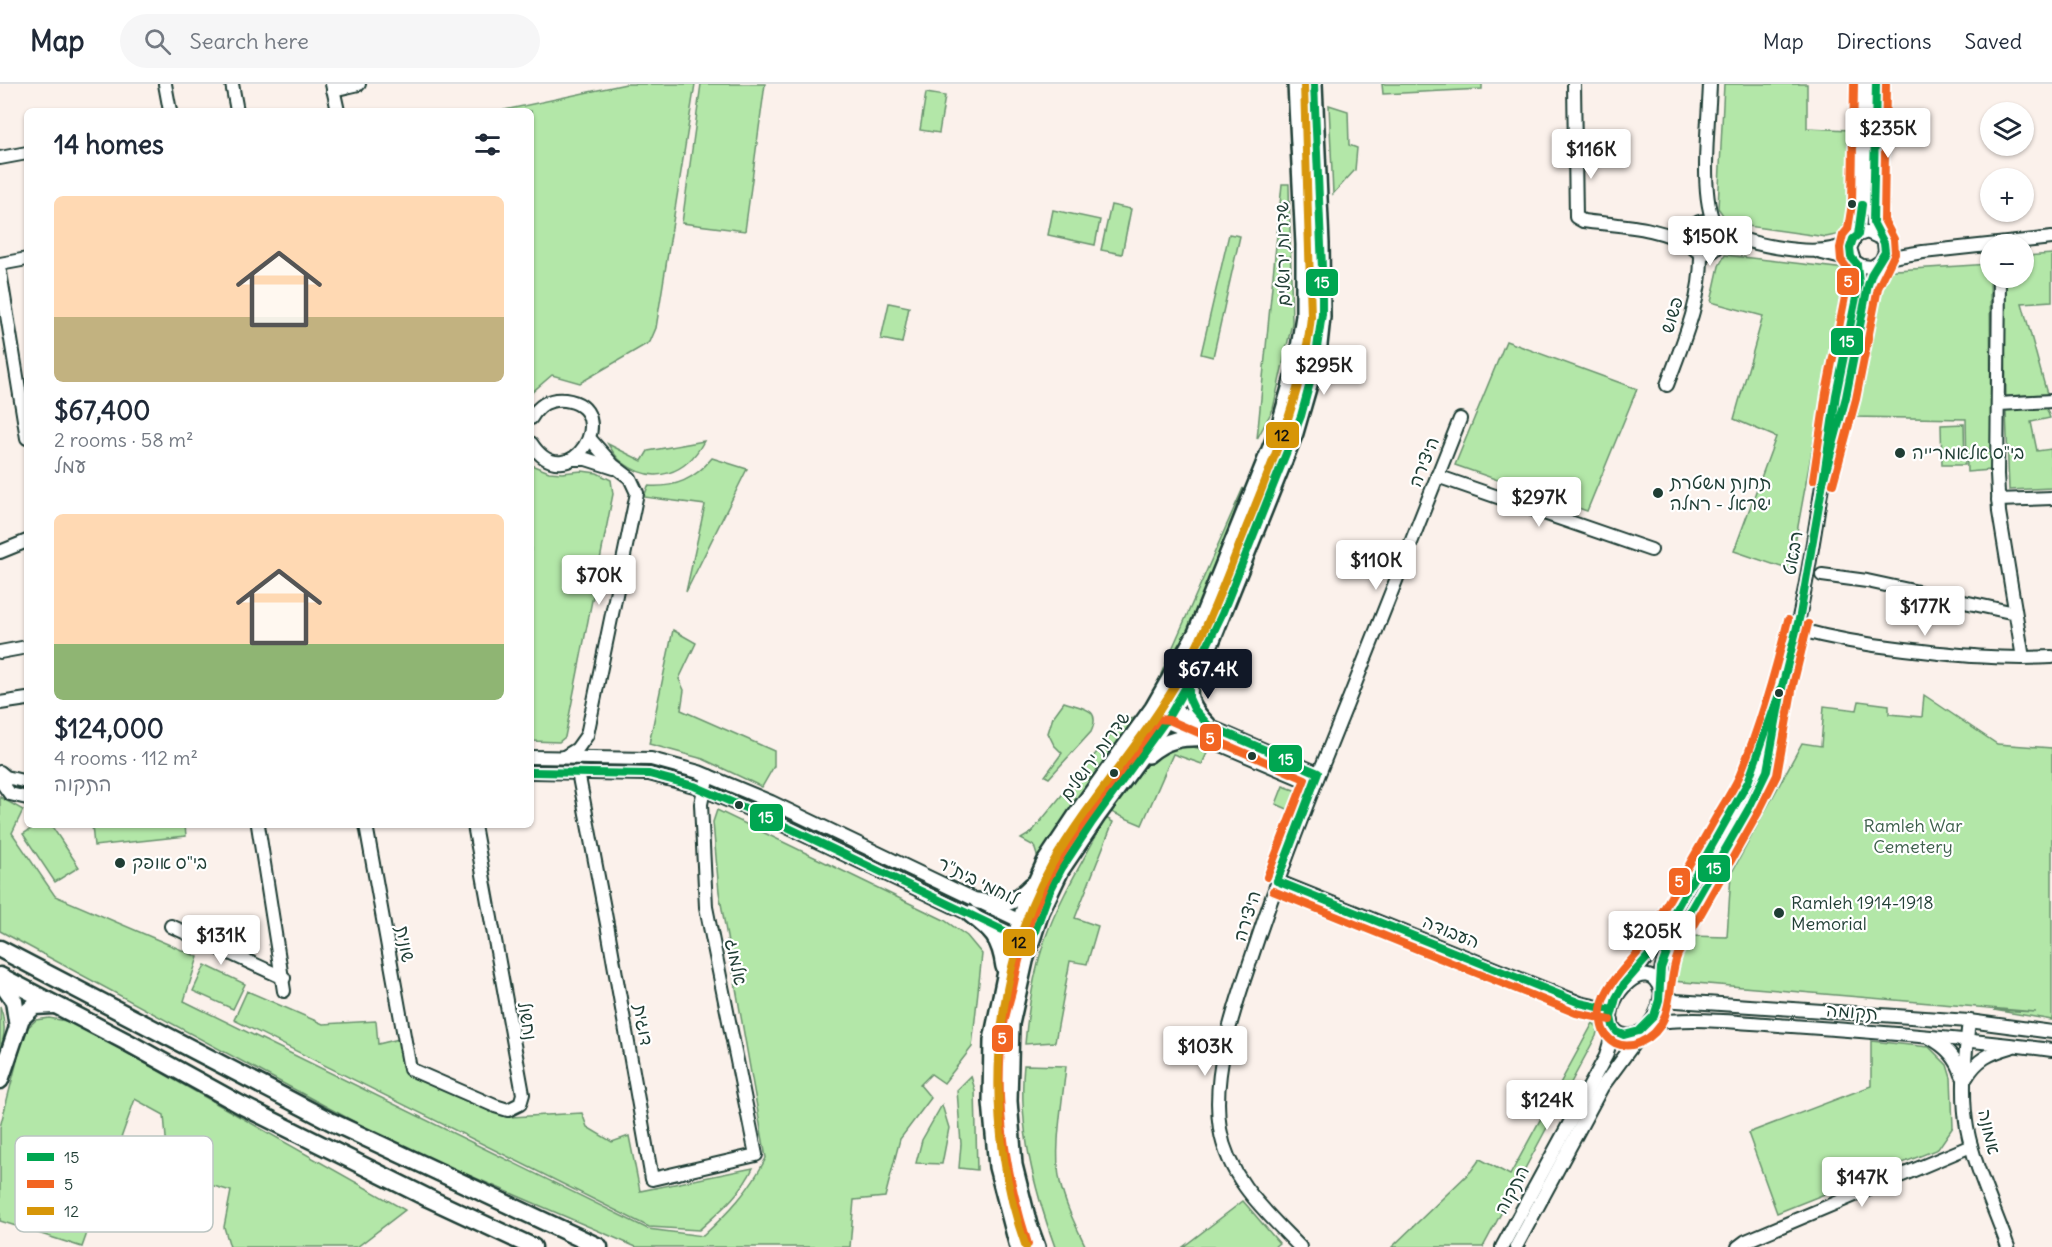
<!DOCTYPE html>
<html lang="en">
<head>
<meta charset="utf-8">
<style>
	:root { --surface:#fff; --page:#f6f6f7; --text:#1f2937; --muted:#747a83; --line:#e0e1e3; --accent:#111827 }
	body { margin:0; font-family:Delius,"Playpen Sans Hebrew",sans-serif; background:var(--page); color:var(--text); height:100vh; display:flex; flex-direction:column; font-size:22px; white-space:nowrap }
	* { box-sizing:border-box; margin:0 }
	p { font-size:20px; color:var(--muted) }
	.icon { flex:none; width:33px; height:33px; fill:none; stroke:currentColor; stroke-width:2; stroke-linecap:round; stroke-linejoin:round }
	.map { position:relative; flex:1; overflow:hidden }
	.panel { position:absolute; left:24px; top:24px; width:510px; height:720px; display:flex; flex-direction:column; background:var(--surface); border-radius:9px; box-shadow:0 2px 4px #0004 }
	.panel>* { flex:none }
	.controls { position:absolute; left:1980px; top:18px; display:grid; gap:12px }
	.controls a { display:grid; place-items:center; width:54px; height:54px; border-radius:50%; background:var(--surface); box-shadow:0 2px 4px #0004; font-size:30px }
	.price { position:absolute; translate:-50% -51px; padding:0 14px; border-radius:6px; background:#fff; color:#222; font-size:20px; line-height:39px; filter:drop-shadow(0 2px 3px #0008) }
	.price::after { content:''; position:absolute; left:50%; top:36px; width:18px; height:14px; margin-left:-9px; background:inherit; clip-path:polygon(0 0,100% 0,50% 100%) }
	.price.selected { background:var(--accent); color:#fff }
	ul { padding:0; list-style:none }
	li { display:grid; align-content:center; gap:12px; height:318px; padding:0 30px }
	li span { display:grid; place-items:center; height:186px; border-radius:9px; color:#555 }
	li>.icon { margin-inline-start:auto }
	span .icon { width:108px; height:108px; fill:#fffc; stroke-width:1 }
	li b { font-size:26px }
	h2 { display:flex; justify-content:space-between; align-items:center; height:72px; padding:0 30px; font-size:26px }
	header { display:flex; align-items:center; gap:36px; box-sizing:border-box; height:84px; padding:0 30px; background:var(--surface); border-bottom:2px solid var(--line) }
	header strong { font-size:28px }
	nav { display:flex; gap:33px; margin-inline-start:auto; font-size:21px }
	.search { width:420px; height:54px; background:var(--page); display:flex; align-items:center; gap:15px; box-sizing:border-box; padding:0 21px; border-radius:33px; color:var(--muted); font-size:22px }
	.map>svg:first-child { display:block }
	.green { fill:#b3e7a8; stroke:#69926e; stroke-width:1.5 }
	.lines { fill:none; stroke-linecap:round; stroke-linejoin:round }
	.minor-casing { stroke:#1f3d34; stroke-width:16 }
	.major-casing { stroke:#1f3d34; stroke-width:20 }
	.highway-casing { stroke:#1f3d34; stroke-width:21 }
	.minor { stroke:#fff; stroke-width:12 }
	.major { stroke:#fff; stroke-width:15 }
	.highway { stroke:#fff; stroke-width:16 }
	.bus-1-casing { stroke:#fff; stroke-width:12 }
	.bus-2-casing { stroke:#fff; stroke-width:12 }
	.bus-3-casing { stroke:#fff; stroke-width:12 }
	.bus-1 { stroke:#00a651; stroke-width:8 }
	.bus-2 { stroke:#f26522; stroke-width:8 }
	.bus-3 { stroke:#d79608; stroke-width:8 }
	.bus-dot { fill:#1f3d34; stroke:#fff; stroke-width:2 }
	.labels { text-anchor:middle; stroke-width:4.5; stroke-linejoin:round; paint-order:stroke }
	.street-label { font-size:18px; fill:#1f3d34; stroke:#fff }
	.poi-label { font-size:18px; fill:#1f3d34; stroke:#fff; text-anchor:start }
	.park-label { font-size:18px; fill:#3d5f4b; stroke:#fff }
	.key { fill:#fff; stroke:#bcc5c2; stroke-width:1.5 }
	.key-label { font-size:16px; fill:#1f3d34 }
	.line-badge { stroke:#fff; stroke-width:2 }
	.badge-label { font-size:16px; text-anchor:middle; font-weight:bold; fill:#fff }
	.pale-badge-label { font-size:16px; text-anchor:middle; font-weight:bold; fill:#111 }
</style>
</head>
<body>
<header>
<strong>Map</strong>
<div class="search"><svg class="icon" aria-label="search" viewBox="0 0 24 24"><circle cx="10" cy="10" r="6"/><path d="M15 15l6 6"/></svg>Search here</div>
<nav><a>Map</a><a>Directions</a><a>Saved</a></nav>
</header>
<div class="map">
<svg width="2052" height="1163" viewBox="0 0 2052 1163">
	<rect width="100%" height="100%" fill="#fbf1eb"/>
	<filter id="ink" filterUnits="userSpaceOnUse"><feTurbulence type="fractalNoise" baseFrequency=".0167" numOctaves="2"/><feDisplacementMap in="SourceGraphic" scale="12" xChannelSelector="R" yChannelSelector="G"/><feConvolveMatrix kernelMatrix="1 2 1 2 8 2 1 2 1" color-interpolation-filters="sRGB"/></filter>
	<g filter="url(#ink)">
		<g class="green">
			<path d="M626,0H695L656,244L650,258L580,299L552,291L531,309V27H500Z"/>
			<path d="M701,0H765L745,147L682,139Z"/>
			<path d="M1382,0H1482V5L1383,10Z"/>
			<path d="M1724,0H1807V44L1850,46L1846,149L1826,153L1733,140L1725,134L1718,124Z"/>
			<path d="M926,9L945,12L939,49L920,46Z"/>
			<path d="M1329,21L1348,27L1349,61L1357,64L1355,86L1333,110Z"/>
			<path d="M1282,100H1289L1292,239L1273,325L1257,355Z"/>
			<path d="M1111,121L1131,125L1122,170L1101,166Z"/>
			<path d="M1053,126L1100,136L1095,161L1048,151Z"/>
			<path d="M1229,150L1240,152L1213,273L1201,270Z"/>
			<path d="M2052,170V217L2022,219L2047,310L2006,312L2004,194H2024V172Z"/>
			<path d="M1725,171L1845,185L1790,486L1734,467L1776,353L1734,335L1763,232L1711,218L1719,182Z"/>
			<path d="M1990,180L1991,386L1967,388L1966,335L1853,333L1881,187Z"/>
			<path d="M889,219L909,223L902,259L881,255Z"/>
			<path d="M1506,257L1637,305L1587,427L1455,381Z"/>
			<path d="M2046,323L2050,334L2031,338L2037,367L2051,365L2052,404L2009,406L2006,326Z"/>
			<path d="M1964,340L1965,381H1942L1941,341Z"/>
			<path d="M704,357C687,389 654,403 622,378C616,374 612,366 608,360L642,377L648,367Z"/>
			<path d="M712,374L747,385L686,508L705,421L644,413L648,402C675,404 695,395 712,374Z"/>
			<path d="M531,381L549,388L562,389L582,387L597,389L611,396L613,410L565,653L559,658L531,657Z"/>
			<path d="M1243,404L1202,521L1162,600L1161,590Z"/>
			<path d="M673,546L696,559L679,595L684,606L681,626L774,667V682L762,703L703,675L649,660Z"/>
			<path d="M1924,611L1997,660L2052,664V936L1994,926L2036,928L1672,897L1676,875L1690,852L1727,853L1731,790L1802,659L1821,662L1824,622L1857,626L1859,617L1889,621V630L1922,633Z"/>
			<path d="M1064,618C1082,624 1102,624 1091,648L1049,694L1045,692L1062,669L1054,661L1048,649L1053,633Z"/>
			<path d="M1138,634L1039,778L1034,762L1021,755L1031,749L1119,641L1127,635Z"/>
			<path d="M1186,661L1208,667L1202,680L1173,670L1142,741L1111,728L1136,689L1166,665Z"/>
			<path d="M1283,702L1300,708L1292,727L1276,720Z"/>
			<path d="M0,713L23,726L12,749L55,812L198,873L184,917L648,1145L703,1152C729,1128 750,1106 766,1074L719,808L713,738L717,726L944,836L967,852L982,870L972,963L944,999L931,990L920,1001L931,1014L900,1055L885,1113L854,1116L850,1163H636L392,1058L0,847Z"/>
			<path d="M1106,734L1113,738L1075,834L1098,842L1087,880L1070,877L1055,958L1025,960C1028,925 1034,888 1045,855C1059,815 1086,772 1106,734Z"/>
			<path d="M37,741H51L79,783L55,798L23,750Z"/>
			<path d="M92,741H185L186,752L94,762Z"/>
			<path d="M205,881L245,900L233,925L193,907Z"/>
			<path d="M247,907L323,940L376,937L378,960L399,955L404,986L511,1033L582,1029L587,1043L612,1058L629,1052L640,1107L753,1084C741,1110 720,1127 699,1146L649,1143L234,936Z"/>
			<path d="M0,922C6,938 5,951 0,968Z"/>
			<path d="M49,934L72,938L405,1126L357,1163H230L224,1143L231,1107L169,1089L164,1031L135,1015L82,1163L0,1137V1043L25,946L36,936Z"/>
			<path d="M1593,939L1598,944L1596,952L1483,1163H1392L1471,1087L1480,1075L1510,1091Z"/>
			<path d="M1871,957L1929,963L1947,981L1951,994L1953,1043L1938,1065L1777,1129L1748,1049L1871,1002Z"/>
			<path d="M1024,981L1066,982C1063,1015 1053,1066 1060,1098C1065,1121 1076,1142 1086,1163H1055C1034,1104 1018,1044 1024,981Z"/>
			<path d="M971,992L975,1006L977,1086L959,1084L961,1060L957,1006Z"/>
			<path d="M942,1021L949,1044L942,1080L916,1079L922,1056Z"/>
			<path d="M1243,1117L1279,1159L1274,1163H1183Z"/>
		</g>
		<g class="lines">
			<g class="minor-casing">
				<g id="minor">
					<path d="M165,0L170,27"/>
					<path d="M232,0L237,27"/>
					<path d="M332,0L338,27"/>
					<path d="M1574,0L1576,133L1583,137C1620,142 1661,142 1692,163"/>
					<path d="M1710,0C1709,36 1699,111 1715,141"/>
					<path d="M1876,0L1873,138L1884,159L1885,168L1881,177L1872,183L1862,182L1854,177L1850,164L1856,152L1867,148L1880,154"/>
					<path d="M333,6L359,0"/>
					<path d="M0,74L27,69"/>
					<circle cx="1705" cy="153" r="16"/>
					<path d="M1718,145C1745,160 1805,172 1836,164C1842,162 1848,158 1853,155"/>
					<path d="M1858,151L1862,118L1865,0"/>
					<path d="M1818,168L1854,177"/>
					<path d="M1881,177L1892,173L1923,168L2052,154"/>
					<path d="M0,180L27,175"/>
					<path d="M0,188L27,354"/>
					<path d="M1999,194L1997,390L1999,428L2023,574"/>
					<path d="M1667,301C1683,258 1702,216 1701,169"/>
					<path d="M1999,320L2052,317"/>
					<path d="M531,334C539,321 549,314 565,316C624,324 569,418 531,359"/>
					<path d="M1839,339L1868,201L1876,181"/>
					<path d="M572,375H586L614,384"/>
					<path d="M1437,392L1651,466"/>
					<path d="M1998,416L2052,414"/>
					<path d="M0,468L27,457"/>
					<path d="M1822,491L1867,497L2015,529"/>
					<path d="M1797,545C1833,555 1868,561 1905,565C1955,571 2002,576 2052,573"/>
					<path d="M0,568L27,563"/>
					<path d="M0,619L27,615"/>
					<path d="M1153,624L1165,637L1313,700"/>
					<path d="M1164,625L1172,626L1318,689"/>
					<path d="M531,673L651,675L699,688L771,718L1020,837L1025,843"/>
					<path d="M564,673L577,665L587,651L637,409L630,394L613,381L590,355"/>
					<path d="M0,688L6,693L27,698"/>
					<path d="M531,688L649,690L694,702L764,732L1015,852L1033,853"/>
					<path d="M578,688L607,840L652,1095L756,1071L706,823L701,720L704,705L709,692"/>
					<path d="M0,696L10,710L27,714"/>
					<path d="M258,741L284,907"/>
					<path d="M366,741L410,985L495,1022L508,1026L520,1020L523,1010L474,741"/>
					<path d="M1277,797L1580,919L1612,926"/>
					<path d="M171,842L284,894"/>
					<path d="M1627,898C1655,868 1672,831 1693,796C1714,759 1738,723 1754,685C1802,567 1816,439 1835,314C1841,275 1851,237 1859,199L1857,180"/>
					<path d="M1660,906C1649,869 1604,911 1612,940C1614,946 1619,950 1625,951C1644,954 1658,931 1660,915C1662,906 1660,896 1661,887C1662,879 1665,873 1668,865L1760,703L1772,667L1777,636"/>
					<path d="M1661,909L1676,917L1969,937L2052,948"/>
					<path d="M1969,937C1965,972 1961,1009 1967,1044C1974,1082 1995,1126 2008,1163"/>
					<path d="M1650,939C1697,932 1745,939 1792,942C1879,948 1965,955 2052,966"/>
					<path d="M1930,954C1945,962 1957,974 1962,991"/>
					<path d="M1966,994C1977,975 1990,969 2011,963"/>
					<path d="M1300,1163C1266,1128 1228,1095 1220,1045C1210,982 1240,910 1259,851C1287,768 1320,687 1353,605C1388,515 1424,425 1460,335"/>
					<path d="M1502,1163L1606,972L1610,958L1612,937"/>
					<path d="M1516,1163L1602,1003L1643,947"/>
					<path d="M1738,1163L1746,1157L1971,1062"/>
				</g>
			</g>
			<g class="major-casing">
				<g id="major">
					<path d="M1191,597C1185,615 1195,628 1208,641"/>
					<path d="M1148,671C1166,655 1183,653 1205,654"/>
					<path d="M978,817C1005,822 1012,821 1032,801"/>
					<path d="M970,830C992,847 1000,854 1004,883"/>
					<path d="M1018,1163L997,1083L991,1018L992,956L1009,873L1025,822L1045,778L1083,721L1153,624L1196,549L1279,343L1296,283L1304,232V161L1296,0"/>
					<path d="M1037,1163L1029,1141L1014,1081L1009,1017L1011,940L1025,877L1041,828L1061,786L1098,731L1153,656L1192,594L1212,556L1295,349L1313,287L1319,261L1322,233L1321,160L1314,0"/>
				</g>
			</g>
			<g class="highway-casing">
				<g id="highway">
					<path d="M0,865L332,1038L599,1163"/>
					<path d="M0,892L125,957L243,1022L428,1114L533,1163"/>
					<path d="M0,897L14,917L18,943"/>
					<path d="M0,996L21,934L34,922L54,921"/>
				</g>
			</g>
			<use href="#minor" class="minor"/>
			<use href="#major" class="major"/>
			<use href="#highway" class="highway"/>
			<g class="bus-1-casing">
				<g id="bus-1">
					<path d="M1823,398L1836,311L1859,199L1857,180L1851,173L1850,164L1853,155L1858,151L1862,121"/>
					<path d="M1823,398L1846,313L1868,201L1872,189L1885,168L1884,159L1873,138L1876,0"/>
					<path d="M1198,583L1189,602V614L1194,625L1208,641L1318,689L1277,797"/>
					<path d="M1783,599L1767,687L1749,724L1668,865L1661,884L1659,916L1654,932L1639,947L1624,951L1617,948L1613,942L1611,933L1616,914L1624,900L1651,869L1748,698Z"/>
					<path d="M1783,599L1800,531L1823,398"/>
					<path d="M531,688L649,690L694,702L764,732L1015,852L1033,853L1049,809L1062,784L1091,740L1169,632L1194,589L1222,530L1301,332L1314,284L1322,230V184L1314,0"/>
					<path d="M1277,797L1580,919L1612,926"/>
				</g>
			</g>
			<g class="bus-2-casing">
				<g id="bus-2">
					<path d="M1813,396L1826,309L1848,198L1847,184L1841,176L1840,164L1843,151L1848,145L1852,120L1854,0"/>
					<path d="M1833,400L1856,315L1878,204L1895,169L1894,155L1884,136L1886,0"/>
					<path d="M1788,536C1775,589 1760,642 1739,693C1731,710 1719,727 1710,744C1690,779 1671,813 1651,847C1647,854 1644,861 1639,867C1623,887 1597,908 1601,937C1602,946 1606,954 1615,959C1624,963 1633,962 1641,958C1677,942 1666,899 1678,870L1758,729L1777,691L1793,601L1808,540"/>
					<path d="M1273,807L1576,929L1610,936"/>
					<path d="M1028,1160C1006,1090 992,1013 1004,940C1006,928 1010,916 1013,904C1021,862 1034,818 1056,780C1086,729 1125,684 1158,635L1169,636L1305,695L1267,793"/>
				</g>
			</g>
			<g class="bus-3-casing">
				<path id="bus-3" d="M1026,1163C983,1046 989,890 1052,780C1091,713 1145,656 1183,588C1207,546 1224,499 1242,454C1271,382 1303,310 1311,233L1304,0"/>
			</g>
			<use href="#bus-1" class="bus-1"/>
			<use href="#bus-2" class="bus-2"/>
			<use href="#bus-3" class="bus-3"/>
		</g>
	</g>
	<g class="bus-dot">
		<circle cx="1852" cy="120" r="5"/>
		<circle cx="1900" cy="369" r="6"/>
		<circle cx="1658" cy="409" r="6"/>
		<circle cx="1779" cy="609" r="5"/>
		<circle cx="1252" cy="672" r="5"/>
		<circle cx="1114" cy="689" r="5"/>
		<circle cx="739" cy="721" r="5"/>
		<circle cx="120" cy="779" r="6"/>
		<circle cx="1779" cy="829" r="6"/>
	</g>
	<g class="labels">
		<g class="street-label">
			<text transform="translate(1283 170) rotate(-91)" y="6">שדרות ירושלים</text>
			<text transform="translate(1672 231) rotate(-73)" y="6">פשוש</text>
			<text transform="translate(1424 378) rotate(-68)" y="6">היצירה</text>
			<text transform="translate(1793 469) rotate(-80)" y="6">רבאט</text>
			<text transform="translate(1095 672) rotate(-54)" y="6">שדרות ירושלים</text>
			<text transform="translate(978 797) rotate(26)" y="6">לוחמי בית"ר</text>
			<text transform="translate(1247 832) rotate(-72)" y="6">היצירה</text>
			<text transform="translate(1451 848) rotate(22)" y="6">העבודה</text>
			<text transform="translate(405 860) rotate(80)" y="6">שונית</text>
			<text transform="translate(736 878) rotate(78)" y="6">אלמוג</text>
			<text transform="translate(1852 928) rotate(4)" y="6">תקומה</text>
			<text transform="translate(527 937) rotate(80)" y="6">נחשול</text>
			<text transform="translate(643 941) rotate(80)" y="6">דוגית</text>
			<text transform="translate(1989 1048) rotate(77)" y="6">אמונה</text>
			<text transform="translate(1512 1106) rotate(-62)" y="6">התקוה</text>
		</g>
		<g class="poi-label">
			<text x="1912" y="375">בי"ס אלאמרייה</text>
			<text x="1670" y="405">תחנת משטרת<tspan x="1670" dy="21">ישראל - רמלה</tspan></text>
			<text x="132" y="785">בי"ס אופק</text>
			<text x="1791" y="825">Ramleh 1914-1918<tspan x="1791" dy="21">Memorial</tspan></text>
		</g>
		<g class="park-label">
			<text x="1913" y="748">Ramleh War<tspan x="1913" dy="21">Cemetery</tspan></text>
		</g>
	</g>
	<rect x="15" y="1052" width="198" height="96" rx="9" class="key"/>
	<rect x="27" y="1069" width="27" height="8" fill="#00a651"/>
	<rect x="27" y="1096" width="27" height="8" fill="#f26522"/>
	<rect x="27" y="1123" width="27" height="8" fill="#d79608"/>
	<g class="key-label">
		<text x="64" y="1079">15</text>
		<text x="64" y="1106">5</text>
		<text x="64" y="1133">12</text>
	</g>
	<g class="line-badge">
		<rect x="1836" y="183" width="24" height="29" rx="6" fill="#f26522"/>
		<rect x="1305" y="184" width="34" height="29" rx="6" fill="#00a651"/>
		<rect x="1830" y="243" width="34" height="29" rx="6" fill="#00a651"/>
		<rect x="1265" y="337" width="35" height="28" rx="6" fill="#d79608"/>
		<rect x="1199" y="639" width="23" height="29" rx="6" fill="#f26522"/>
		<rect x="1268" y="660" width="35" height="29" rx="6" fill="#00a651"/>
		<rect x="749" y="719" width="35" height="29" rx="6" fill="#00a651"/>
		<rect x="1697" y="770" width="34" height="29" rx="6" fill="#00a651"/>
		<rect x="1668" y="783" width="23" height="29" rx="6" fill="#f26522"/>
		<rect x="1002" y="844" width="34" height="29" rx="6" fill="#d79608"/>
		<rect x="991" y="940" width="23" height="29" rx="6" fill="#f26522"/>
	</g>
	<g class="badge-label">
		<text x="1848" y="203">5</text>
		<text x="1322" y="204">15</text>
		<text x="1847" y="263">15</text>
		<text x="1210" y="660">5</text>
		<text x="1286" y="681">15</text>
		<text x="766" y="739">15</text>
		<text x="1714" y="790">15</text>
		<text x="1679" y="803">5</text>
		<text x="1002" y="960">5</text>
	</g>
	<g class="pale-badge-label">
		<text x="1282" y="357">12</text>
		<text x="1019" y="864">12</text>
	</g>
</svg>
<div class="controls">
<a><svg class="icon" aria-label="layers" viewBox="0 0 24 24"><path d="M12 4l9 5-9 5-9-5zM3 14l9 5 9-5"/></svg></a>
<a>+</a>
<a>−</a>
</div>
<b class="price" style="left:1888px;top:75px">$235K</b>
<b class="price" style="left:1591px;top:96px">$116K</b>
<b class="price" style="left:1710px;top:183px">$150K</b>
<b class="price" style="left:1324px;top:312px">$295K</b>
<b class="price" style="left:1539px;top:444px">$297K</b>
<b class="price" style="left:1376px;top:507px">$110K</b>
<b class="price" style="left:599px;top:522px">$70K</b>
<b class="price" style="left:1925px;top:553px">$177K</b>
<b class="price selected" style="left:1208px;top:616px">$67.4K</b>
<b class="price" style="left:1652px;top:878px">$205K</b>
<b class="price" style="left:221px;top:882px">$131K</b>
<b class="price" style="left:1205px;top:993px">$103K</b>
<b class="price" style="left:1547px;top:1047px">$124K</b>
<b class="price" style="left:1862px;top:1124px">$147K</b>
<section class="panel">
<h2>14 homes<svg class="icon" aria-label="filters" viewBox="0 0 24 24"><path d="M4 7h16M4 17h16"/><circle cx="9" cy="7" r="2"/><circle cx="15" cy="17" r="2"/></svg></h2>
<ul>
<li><span style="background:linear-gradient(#ffd9b3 65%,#c2b280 0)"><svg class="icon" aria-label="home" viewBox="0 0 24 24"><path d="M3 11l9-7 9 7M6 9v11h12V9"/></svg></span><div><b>$67,400</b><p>2 rooms · 58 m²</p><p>עמל</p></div></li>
<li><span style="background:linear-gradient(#ffd9b3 70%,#8fb573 0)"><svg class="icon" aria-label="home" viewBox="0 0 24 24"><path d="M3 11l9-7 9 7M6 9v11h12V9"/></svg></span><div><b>$124,000</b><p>4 rooms · 112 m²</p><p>התקוה</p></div></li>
</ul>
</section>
</div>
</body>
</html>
